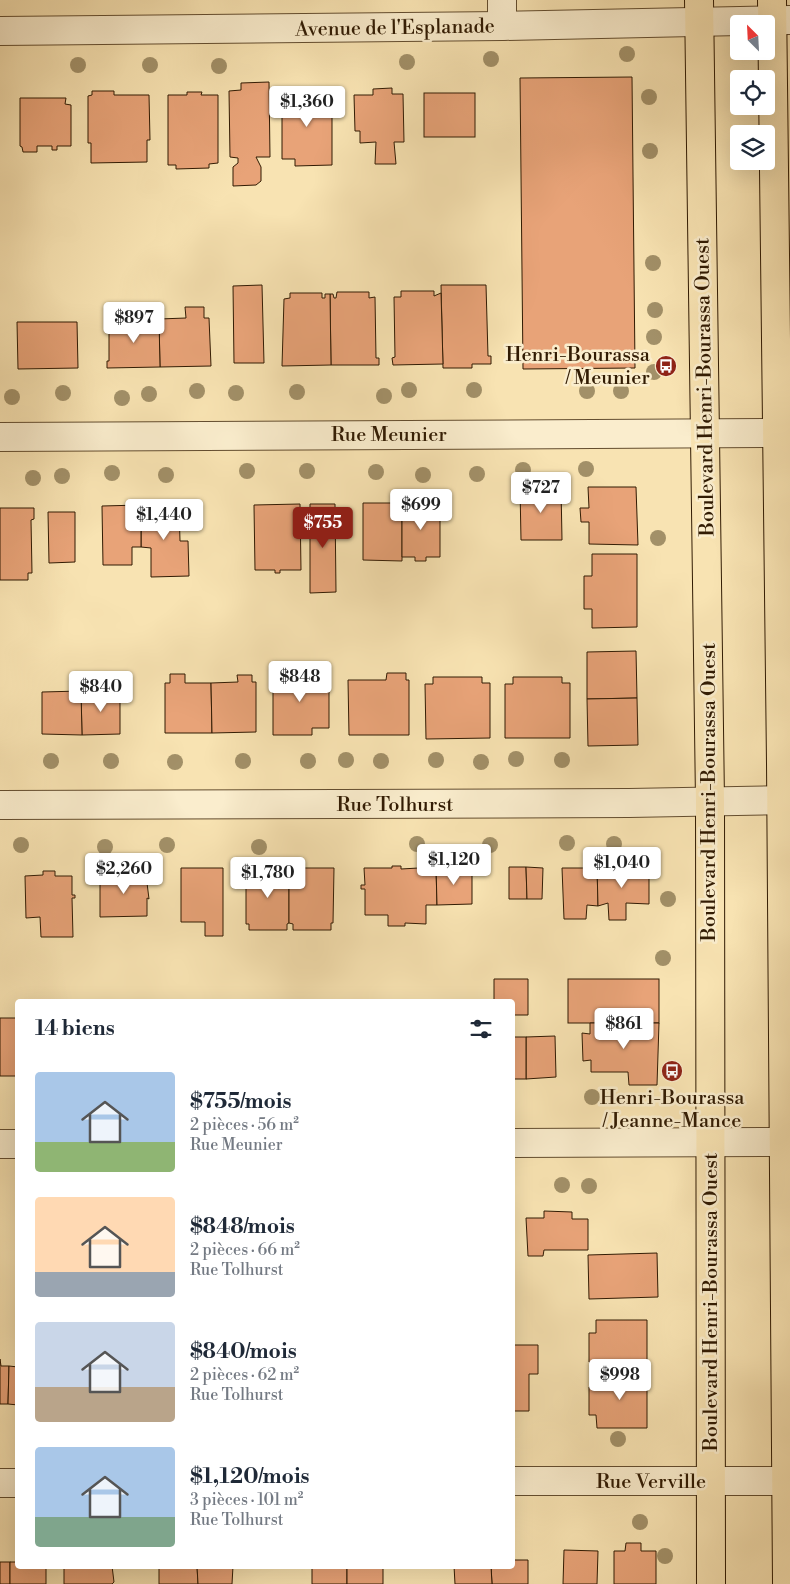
<!DOCTYPE html>
<html lang="fr">
<head>
<meta charset="utf-8">
<style>
	:root { --surface:#fff; --page:#f6f6f7; --text:#1f2937; --muted:#747a83; --accent:#8f2418 }
	body { margin:0; font-family:"Libre Bodoni",serif; background:var(--page); color:var(--text); height:100vh; display:flex; flex-direction:column; font-size:19px; white-space:nowrap }
	* { box-sizing:border-box; margin:0 }
	p { font-size:16px; color:var(--muted) }
	.icon { flex:none; width:28px; height:28px; fill:none; stroke:currentColor; stroke-width:2; stroke-linecap:round; stroke-linejoin:round }
	.map { position:relative; flex:1; overflow:hidden }
	.details { position:absolute; left:15px; top:999px; width:500px; height:570px; display:flex; flex-direction:column; background:var(--surface); border-radius:5px; box-shadow:0 5px 20px #0002 }
	.details>* { flex:none }
	.needle { width:32px; rotate:336deg }
	.tools { position:absolute; left:730px; top:15px; display:grid; gap:10px }
	.tools a { display:grid; place-items:center; width:45px; height:45px; border-radius:5px; background:var(--surface); box-shadow:0 5px 20px #0002; font-size:25px }
	.price { position:absolute; translate:-50% -42px; padding:0 11px; border-radius:5px; background:#fff; color:#222; font-size:16px; line-height:32px; filter:drop-shadow(0 1px 2px #0008) }
	.price::after { content:''; position:absolute; left:50%; top:30px; width:15px; height:11px; margin-left:-8px; background:inherit; clip-path:polygon(0 0,100% 0,50% 100%) }
	.price.on { background:var(--accent); color:#fff }
	ul { padding:0; list-style:none }
	li { display:flex; align-items:center; gap:15px; height:125px; padding:0 20px }
	li span { display:grid; place-items:center; flex:none; width:140px; height:100px; border-radius:5px; color:#555 }
	li>.icon { margin-inline-start:auto }
	span .icon { width:60px; height:60px; fill:#fffc; stroke-width:1 }
	li b { font-size:21px }
	h2 { display:flex; justify-content:space-between; align-items:center; height:60px; padding:0 20px; font-size:21px }
	.map>svg:first-child { display:block }
	.building { fill:#e8a378; stroke:#311b03 }
	.lines { fill:none; stroke-linecap:round; stroke-linejoin:round }
	.minor-casing { stroke:#634d2f; stroke-width:30 }
	.major-casing { stroke:#311b03; stroke-width:30 }
	.minor { stroke:#faedcd; stroke-width:28 }
	.major { stroke:#f8e3b2; stroke-width:28 }
	.tree { fill:#a29068 }
	.labels { text-anchor:middle; stroke-width:5; stroke-linejoin:round; paint-order:stroke }
	.street-label { font-size:20px; fill:#311b03; stroke:#faedcd }
	.poi-label { font-size:20px; fill:#311b03; stroke:#faedcd; text-anchor:end }
</style>
</head>
<body>
<div class="map">
<svg width="790" height="1584" viewBox="0 0 790 1584">
	<rect width="100%" height="100%" fill="#f8e3b2"/>
	<filter id="stains"><feTurbulence type="fractalNoise" baseFrequency=".004" numOctaves="4"/><feColorMatrix values="0 0 0 0 .2 0 0 0 0 .09 0 0 0 0 .02 0 0 0 .5 -.17"/></filter>
	<radialGradient id="worn" r=".72"><stop offset=".6" stop-color="#630" stop-opacity="0"/><stop offset="1" stop-color="#630" stop-opacity=".3"/></radialGradient>
	<g class="building">
		<path d="M632,77L635,368L523,369L520,78Z"/>
		<path d="M269,82L270,157H256L261,167V181L256,185L233,186V167L238,163V158L230,157L229,91L241,90V83Z"/>
		<path d="M392,88V94H403L404,142H394L396,164H375L376,142L360,143V131H355L354,95H373V89Z"/>
		<path d="M92,91H114V95H149L150,140H147V162L91,163V143H88V96L92,95Z"/>
		<path d="M187,92H202L201,95H218V163L209,164V168L176,169V165H168V95H187Z"/>
		<path d="M298,92H316V95H336V109H332V165L295,166V159H282V110H279V95H298Z"/>
		<rect x="424" y="93" width="51" height="44"/>
		<path d="M20,98H66L65,104L71,105V146H57V150H52V146H37V152H23L22,147L20,146Z"/>
		<path d="M262,285L264,363H234L233,286Z"/>
		<path d="M441,285H486L488,356H491V364H472V368H443Z"/>
		<path d="M401,291H434V296L441,293L443,364L393,365L392,358L395,357L394,297H401Z"/>
		<path d="M337,292H369V298L375,297L376,358H379V365H331L330,294H333L334,298H336Z"/>
		<path d="M290,293H322V298H325V294H330L331,365L282,366L284,299L290,298Z"/>
		<path d="M185,307H204V318H209L211,366L160,367L159,319L186,318Z"/>
		<path d="M159,319L160,367L107,368V361H109V320Z"/>
		<path d="M17,322H77L78,368L18,369Z"/>
		<path d="M561,487L562,540H521L520,488Z"/>
		<path d="M588,487H636L638,545L589,544V522H581L580,508H589Z"/>
		<path d="M363,503H402V561L363,560Z"/>
		<path d="M402,503H440V557H426V561H415V557H402Z"/>
		<path d="M300,504L301,570H280V573H275V570H255L254,505Z"/>
		<path d="M310,504H335L336,592L310,593Z"/>
		<path d="M141,505H179L180,541H188L189,576L151,577V548L141,547Z"/>
		<path d="M141,505V547H132V565H103L102,506Z"/>
		<path d="M0,508H34V519L31,520L32,573H28V580H0Z"/>
		<path d="M48,512H75V562L49,563Z"/>
		<path d="M592,554H637V627L592,628V609H584V576H592Z"/>
		<path d="M636,651L637,698L587,699V652Z"/>
		<path d="M281,669H293V673H329V728H312V735H273V673H281Z"/>
		<path d="M387,673H406V680H409V735H349L348,680H386Z"/>
		<path d="M170,674H185V683H211L212,733H165V683H170Z"/>
		<path d="M237,675H252V682H256V732L212,733L211,683L238,682Z"/>
		<path d="M433,677H482V683H490V738L426,739L425,684H433Z"/>
		<path d="M513,677H562V683H570V738H505V684H513Z"/>
		<path d="M81,691H120V734L82,735Z"/>
		<path d="M81,691L82,735L42,734V692Z"/>
		<path d="M637,698L638,745L588,746L587,699Z"/>
		<path d="M392,866H401V869L436,867L437,905H426V924L405,923V926H388V915H365V889H361V885H365L364,868H392Z"/>
		<path d="M595,866H597L598,906L587,905L586,919H564L562,868H595Z"/>
		<path d="M597,866L633,868V871H649V904L626,903V920H609L608,903L598,906Z"/>
		<path d="M436,867L472,868V904L437,905Z"/>
		<path d="M509,867H526L527,899H509Z"/>
		<path d="M526,867L543,868L542,899H527Z"/>
		<path d="M181,868H223V936H205V922H181Z"/>
		<path d="M246,868H289V923L287,924V930H249V924H246Z"/>
		<path d="M289,868H334L333,923H331V930H293V924L289,923Z"/>
		<path d="M117,870H131V875H146L149,899L147,898V916L100,917V876L116,875Z"/>
		<path d="M43,871H55V876H72V895H75V898H72L73,937H41L40,917L26,918L25,876L43,875Z"/>
		<path d="M494,979H528V1015H512V1001H494Z"/>
		<rect x="568" y="979" width="91" height="44"/>
		<path d="M0,1018H17L18,1076H0Z"/>
		<path d="M590,1023H659L657,1085H629L628,1072H591V1060L583,1061L582,1033L590,1034Z"/>
		<path d="M555,1036L556,1077L526,1079V1037Z"/>
		<rect x="512" y="1037" width="14" height="42"/>
		<path d="M544,1211L572,1212V1219H588V1250H544L543,1256H528L526,1218H544Z"/>
		<path d="M657,1253L658,1297L589,1299L588,1255Z"/>
		<path d="M596,1320H647V1374H596V1362H589V1333H596Z"/>
		<path d="M512,1345H538V1374H529V1411H512Z"/>
		<path d="M0,1359L1,1366H9L8,1404H0Z"/>
		<path d="M9,1366L18,1367V1405L8,1404Z"/>
		<path d="M596,1374H647V1428H597L596,1415H589V1387H596Z"/>
		<path d="M626,1543H641V1551H656V1584H614V1551H625Z"/>
		<path d="M564,1550L598,1551L597,1584H563Z"/>
		<path d="M512,1560H528V1584H492L491,1566H512Z"/>
		<rect x="0" y="1562" width="10" height="22"/>
		<path d="M10,1562H18V1566H46V1584H10Z"/>
		<path d="M64,1566H112L114,1582L112,1584H64Z"/>
		<path d="M159,1566H197L198,1584H159Z"/>
		<path d="M197,1566H233L232,1584H198Z"/>
		<rect x="312" y="1566" width="35" height="18"/>
		<rect x="347" y="1566" width="36" height="18"/>
		<path d="M454,1566H491L492,1584H455Z"/>
	</g>
	<g class="lines">
		<g class="minor-casing">
			<g id="minor">
				<path d="M502,26V0"/>
				<path d="M0,31L502,26L790,20"/>
				<path d="M0,437L778,433"/>
				<path d="M0,805L629,803L790,800"/>
				<path d="M512,1143L790,1142"/>
				<path d="M0,1144H18"/>
				<path d="M512,1481H790"/>
				<path d="M0,1483H18"/>
			</g>
		</g>
		<g class="major-casing">
			<g id="major">
				<path d="M699,0L710,801L711,1584"/>
				<path d="M772,0L781,763L787,1584"/>
			</g>
		</g>
		<use href="#minor" class="minor"/>
		<use href="#major" class="major"/>
	</g>
	<g class="tree">
		<circle cx="627" cy="54" r="8"/>
		<circle cx="491" cy="59" r="8"/>
		<circle cx="407" cy="62" r="8"/>
		<circle cx="78" cy="65" r="8"/>
		<circle cx="150" cy="65" r="8"/>
		<circle cx="219" cy="66" r="8"/>
		<circle cx="649" cy="97" r="8"/>
		<circle cx="650" cy="151" r="8"/>
		<circle cx="653" cy="263" r="8"/>
		<circle cx="655" cy="310" r="8"/>
		<circle cx="654" cy="337" r="8"/>
		<circle cx="654" cy="372" r="8"/>
		<circle cx="409" cy="390" r="8"/>
		<circle cx="474" cy="390" r="8"/>
		<circle cx="197" cy="391" r="8"/>
		<circle cx="587" cy="391" r="8"/>
		<circle cx="621" cy="391" r="8"/>
		<circle cx="297" cy="392" r="8"/>
		<circle cx="63" cy="393" r="8"/>
		<circle cx="236" cy="393" r="8"/>
		<circle cx="149" cy="394" r="8"/>
		<circle cx="384" cy="396" r="8"/>
		<circle cx="12" cy="397" r="8"/>
		<circle cx="122" cy="398" r="8"/>
		<circle cx="586" cy="469" r="8"/>
		<circle cx="523" cy="470" r="8"/>
		<circle cx="247" cy="471" r="8"/>
		<circle cx="307" cy="471" r="8"/>
		<circle cx="376" cy="472" r="8"/>
		<circle cx="112" cy="473" r="8"/>
		<circle cx="477" cy="474" r="8"/>
		<circle cx="166" cy="475" r="8"/>
		<circle cx="423" cy="475" r="8"/>
		<circle cx="62" cy="476" r="8"/>
		<circle cx="33" cy="478" r="8"/>
		<circle cx="658" cy="538" r="8"/>
		<circle cx="516" cy="759" r="8"/>
		<circle cx="346" cy="760" r="8"/>
		<circle cx="436" cy="760" r="8"/>
		<circle cx="562" cy="760" r="8"/>
		<circle cx="51" cy="761" r="8"/>
		<circle cx="111" cy="761" r="8"/>
		<circle cx="243" cy="761" r="8"/>
		<circle cx="308" cy="761" r="8"/>
		<circle cx="381" cy="761" r="8"/>
		<circle cx="175" cy="762" r="8"/>
		<circle cx="481" cy="762" r="8"/>
		<circle cx="567" cy="843" r="8"/>
		<circle cx="417" cy="844" r="8"/>
		<circle cx="614" cy="844" r="8"/>
		<circle cx="21" cy="845" r="8"/>
		<circle cx="167" cy="845" r="8"/>
		<circle cx="490" cy="845" r="8"/>
		<circle cx="105" cy="847" r="8"/>
		<circle cx="259" cy="847" r="8"/>
		<circle cx="668" cy="899" r="8"/>
		<circle cx="663" cy="958" r="8"/>
		<circle cx="592" cy="1097" r="8"/>
		<circle cx="562" cy="1185" r="8"/>
		<circle cx="589" cy="1186" r="8"/>
		<circle cx="618" cy="1439" r="8"/>
		<circle cx="640" cy="1522" r="8"/>
		<circle cx="665" cy="1556" r="8"/>
	</g>
	<defs>
		<g id="bus-disc" transform="scale(1.125)"><circle r="9.5" fill="#8f2418" stroke="#faedcd"/><path d="M-5-6H5V4H4V6H2V4H-2V6H-4V4H-5ZM-3.5-4V0h7V-4ZM-3.5 1.2v1.5H-2V1.2ZM2 1.2v1.5H3.5V1.2Z" fill="#fff"/></g>
	</defs>
	<g fill-rule="evenodd">
		<use href="#bus-disc" x="666" y="366"/>
		<use href="#bus-disc" x="672" y="1071"/>
	</g>
	<g class="labels">
		<g class="street-label">
			<text transform="translate(395 27) rotate(-1)" y="7">Avenue de l'Esplanade</text>
			<text transform="translate(704 387) rotate(-91)" y="7">Boulevard Henri-Bourassa Ouest</text>
			<text x="389" y="441">Rue Meunier</text>
			<text transform="translate(708 792) rotate(-90)" y="7">Boulevard Henri-Bourassa Ouest</text>
			<text x="395" y="811">Rue Tolhurst</text>
			<text transform="translate(710 1302) rotate(-90)" y="7">Boulevard Henri-Bourassa Ouest</text>
			<text x="651" y="1488">Rue Verville</text>
		</g>
		<g class="poi-label">
			<text x="650" y="361">Henri-Bourassa<tspan x="650" dy="23">/ Meunier</tspan></text>
			<text x="672" y="1104" text-anchor="middle">Henri-Bourassa<tspan x="672" dy="23">/ Jeanne-Mance</tspan></text>
		</g>
	</g>
	<rect width="100%" height="100%" filter="url(#stains)"/>
	<rect width="100%" height="100%" fill="url(#worn)"/>
</svg>
<div class="tools">
<a><svg class="needle" viewBox="-14 -14 28 28"><path d="M0-13l5 13h-10z" fill="#e53935"/><path d="M0 13l5-13h-10z" fill="#747a83"/></svg></a>
<a><svg class="icon" aria-label="locate" viewBox="0 0 24 24"><circle cx="12" cy="12" r="6"/><path d="M12 2v4M12 18v4M2 12h4M18 12h4"/></svg></a>
<a><svg class="icon" aria-label="layers" viewBox="0 0 24 24"><path d="M12 4l9 5-9 5-9-5zM3 14l9 5 9-5"/></svg></a>
</div>
<b class="price" style="left:307px;top:128px">$1,360</b>
<b class="price" style="left:134px;top:344px">$897</b>
<b class="price" style="left:541px;top:514px">$727</b>
<b class="price" style="left:421px;top:531px">$699</b>
<b class="price" style="left:164px;top:541px">$1,440</b>
<b class="price on" style="left:323px;top:549px">$755</b>
<b class="price" style="left:300px;top:703px">$848</b>
<b class="price" style="left:101px;top:713px">$840</b>
<b class="price" style="left:454px;top:886px">$1,120</b>
<b class="price" style="left:622px;top:889px">$1,040</b>
<b class="price" style="left:124px;top:895px">$2,260</b>
<b class="price" style="left:268px;top:899px">$1,780</b>
<b class="price" style="left:624px;top:1050px">$861</b>
<b class="price" style="left:620px;top:1401px">$998</b>
<section class="details">
<h2>14 biens<svg class="icon" aria-label="filters" viewBox="0 0 24 24"><path d="M4 7h16M4 17h16"/><circle cx="9" cy="7" r="2"/><circle cx="15" cy="17" r="2"/></svg></h2>
<ul>
<li><span style="background:linear-gradient(#a9c7e8 70%,#8fb573 0)"><svg class="icon" aria-label="home" viewBox="0 0 24 24"><path d="M3 11l9-7 9 7M6 9v11h12V9"/></svg></span><div><b>$755/mois</b><p>2 pièces · 56 m²</p><p>Rue Meunier</p></div></li>
<li><span style="background:linear-gradient(#ffd9b3 75%,#9aa5b1 0)"><svg class="icon" aria-label="home" viewBox="0 0 24 24"><path d="M3 11l9-7 9 7M6 9v11h12V9"/></svg></span><div><b>$848/mois</b><p>2 pièces · 66 m²</p><p>Rue Tolhurst</p></div></li>
<li><span style="background:linear-gradient(#c9d6e8 65%,#b9a48a 0)"><svg class="icon" aria-label="home" viewBox="0 0 24 24"><path d="M3 11l9-7 9 7M6 9v11h12V9"/></svg></span><div><b>$840/mois</b><p>2 pièces · 62 m²</p><p>Rue Tolhurst</p></div></li>
<li><span style="background:linear-gradient(#a9c7e8 70%,#7fa58c 0)"><svg class="icon" aria-label="home" viewBox="0 0 24 24"><path d="M3 11l9-7 9 7M6 9v11h12V9"/></svg></span><div><b>$1,120/mois</b><p>3 pièces · 101 m²</p><p>Rue Tolhurst</p></div></li>
</ul>
</section>
</div>
</body>
</html>
